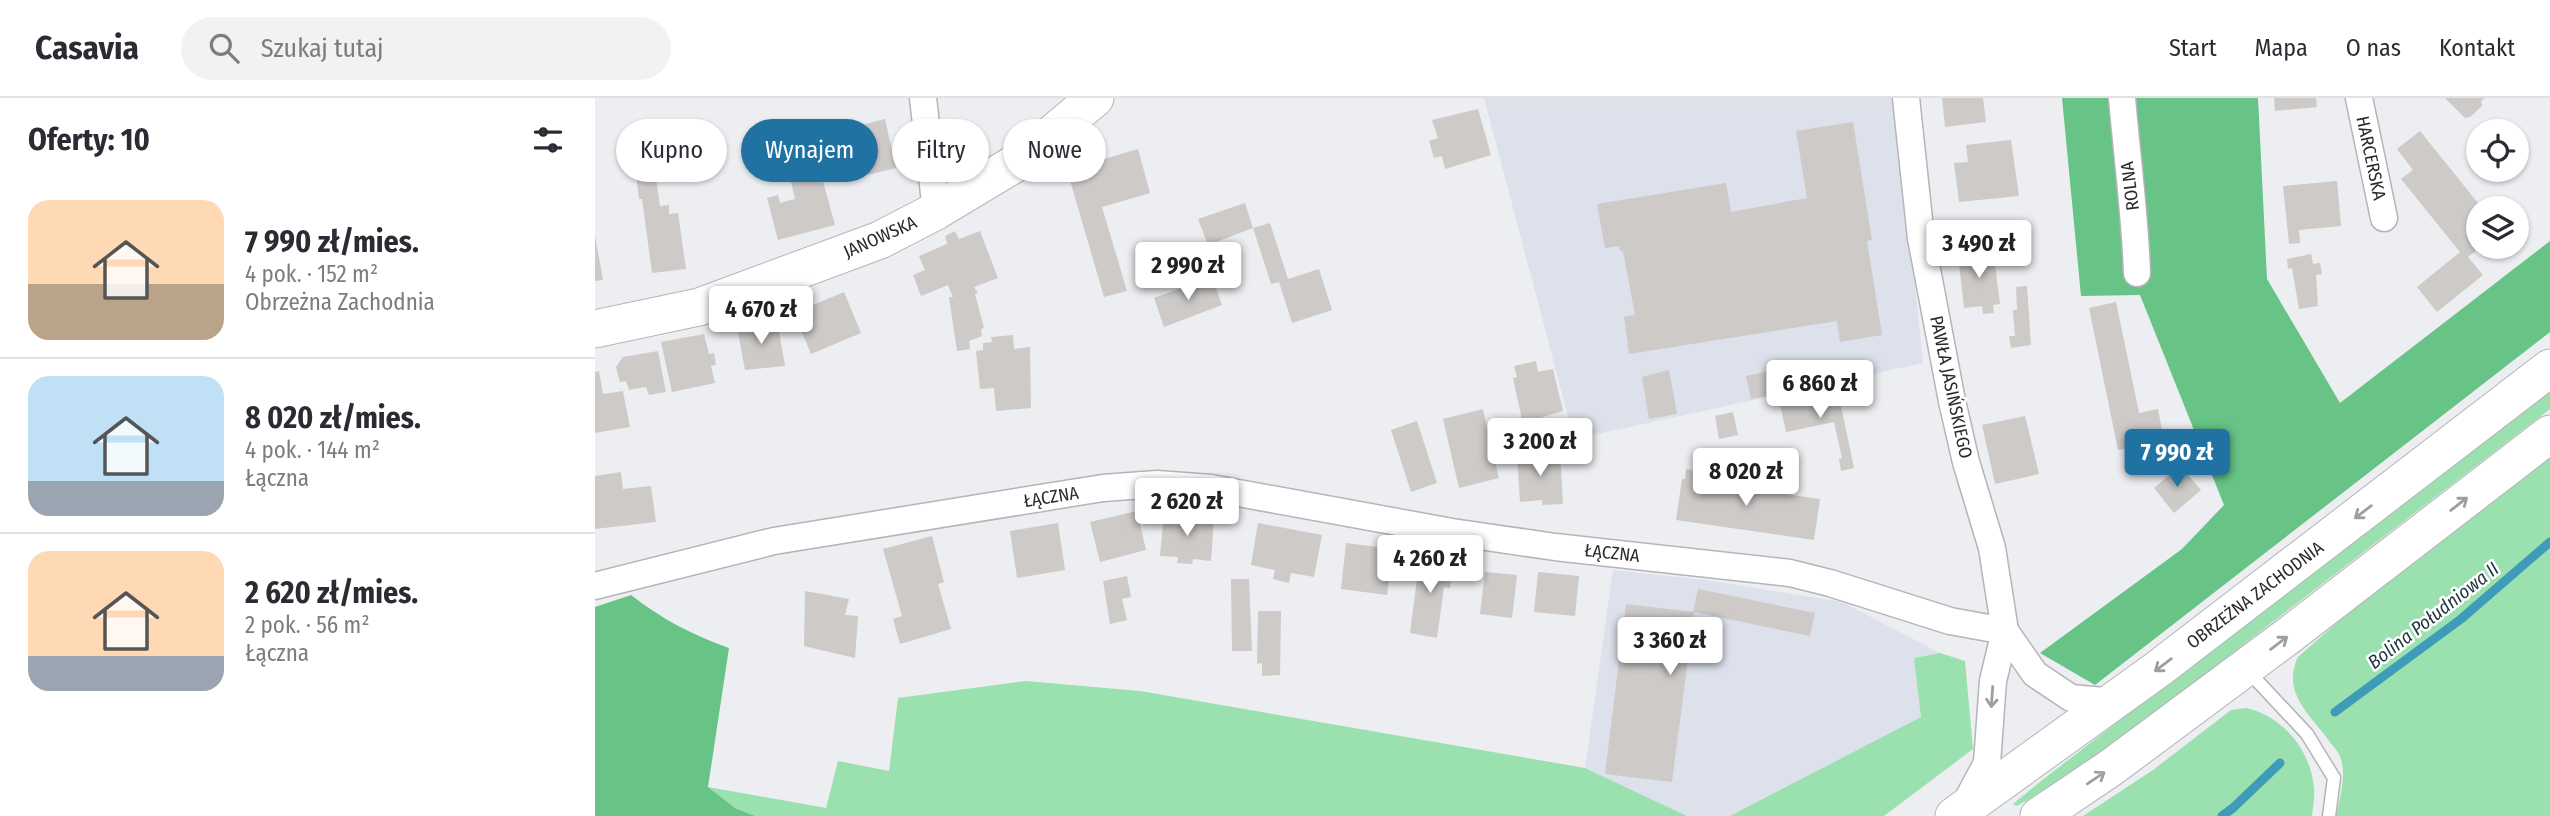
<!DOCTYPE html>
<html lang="pl">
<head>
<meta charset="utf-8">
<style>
	:root { --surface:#fff; --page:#f2f2f3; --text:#2b2b33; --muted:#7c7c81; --line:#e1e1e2; --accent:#2072a3 }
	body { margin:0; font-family:"Fira Sans Condensed",sans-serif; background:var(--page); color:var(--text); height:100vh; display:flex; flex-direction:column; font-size:26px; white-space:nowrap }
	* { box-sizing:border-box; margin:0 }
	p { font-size:23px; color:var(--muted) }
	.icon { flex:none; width:38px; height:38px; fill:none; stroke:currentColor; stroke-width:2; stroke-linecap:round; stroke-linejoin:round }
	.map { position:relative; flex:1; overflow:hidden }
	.drawer { display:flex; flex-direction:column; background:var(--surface); width:595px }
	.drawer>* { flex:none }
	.banner { position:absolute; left:21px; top:21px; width:665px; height:63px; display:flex; gap:14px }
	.fabs { position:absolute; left:1871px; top:21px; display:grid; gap:14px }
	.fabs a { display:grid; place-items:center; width:63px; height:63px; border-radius:50%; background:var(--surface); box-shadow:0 2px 5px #0004; font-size:35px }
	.price { position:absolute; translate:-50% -60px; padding:0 16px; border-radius:7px; background:#fff; color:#222; font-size:23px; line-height:46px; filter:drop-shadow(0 2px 4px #0008) }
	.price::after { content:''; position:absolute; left:50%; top:42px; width:21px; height:16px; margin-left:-10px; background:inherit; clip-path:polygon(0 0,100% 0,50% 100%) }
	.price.on { background:var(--accent); color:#fff }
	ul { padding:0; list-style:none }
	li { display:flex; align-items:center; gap:21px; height:175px; padding:0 28px }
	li+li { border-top:2px solid var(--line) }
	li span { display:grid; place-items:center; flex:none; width:196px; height:140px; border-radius:21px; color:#555 }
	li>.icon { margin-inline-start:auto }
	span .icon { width:84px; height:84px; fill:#fffc; stroke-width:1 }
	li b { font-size:30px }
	h2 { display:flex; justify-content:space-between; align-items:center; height:84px; padding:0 28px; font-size:30px }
	.chip { padding:0 24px; border-radius:32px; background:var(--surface); box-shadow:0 2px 5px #0004; font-size:24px; line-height:63px }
	.chip.on { background:var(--accent); color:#fff }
	header { display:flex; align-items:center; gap:42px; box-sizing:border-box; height:98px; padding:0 35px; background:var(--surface); border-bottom:2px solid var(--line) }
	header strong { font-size:33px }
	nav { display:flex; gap:38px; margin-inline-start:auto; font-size:24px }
	.search { width:490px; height:63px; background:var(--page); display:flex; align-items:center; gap:18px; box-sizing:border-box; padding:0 24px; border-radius:38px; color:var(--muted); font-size:26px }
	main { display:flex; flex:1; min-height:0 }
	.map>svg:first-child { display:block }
	.built { fill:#dde1eb }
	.green { fill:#9be1af }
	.forest { fill:#67c386 }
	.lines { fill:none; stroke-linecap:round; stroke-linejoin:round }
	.stream { stroke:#3f9cb9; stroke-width:9 }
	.building { fill:#cdcac8 }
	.lane-casing { stroke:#b4b5b8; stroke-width:15 }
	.street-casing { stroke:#b4b5b8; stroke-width:29 }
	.secondary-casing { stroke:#b4b5b8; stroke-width:39 }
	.lane { stroke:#fff; stroke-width:12 }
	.street { stroke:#fff; stroke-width:26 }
	.secondary { stroke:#fff; stroke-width:37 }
	.oneway { stroke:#9f9fa0 }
	.labels { text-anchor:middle; stroke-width:5; stroke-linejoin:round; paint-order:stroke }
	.street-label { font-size:18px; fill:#2a2a2c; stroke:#fff }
	.water-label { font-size:19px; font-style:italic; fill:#1f353d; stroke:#fff }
</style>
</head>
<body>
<header>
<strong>Casavia</strong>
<div class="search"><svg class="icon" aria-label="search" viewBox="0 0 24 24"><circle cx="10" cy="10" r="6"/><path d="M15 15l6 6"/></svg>Szukaj tutaj</div>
<nav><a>Start</a><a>Mapa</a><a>O nas</a><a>Kontakt</a></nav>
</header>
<main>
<section class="drawer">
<h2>Oferty: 10<svg class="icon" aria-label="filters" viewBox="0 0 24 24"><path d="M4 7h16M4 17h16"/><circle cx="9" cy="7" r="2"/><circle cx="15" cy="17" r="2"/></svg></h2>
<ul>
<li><span style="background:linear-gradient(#ffd9b3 60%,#b9a48a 0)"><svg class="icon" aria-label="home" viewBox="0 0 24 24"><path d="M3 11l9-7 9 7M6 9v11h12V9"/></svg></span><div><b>7 990 zł/mies.</b><p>4 pok. · 152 m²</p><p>Obrzeżna Zachodnia</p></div></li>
<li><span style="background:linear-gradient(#bfe0f5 75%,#9aa5b1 0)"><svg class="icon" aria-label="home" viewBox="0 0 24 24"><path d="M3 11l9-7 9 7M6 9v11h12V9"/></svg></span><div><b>8 020 zł/mies.</b><p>4 pok. · 144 m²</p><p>Łączna</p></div></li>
<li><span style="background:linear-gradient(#ffd9b3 75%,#9aa5b1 0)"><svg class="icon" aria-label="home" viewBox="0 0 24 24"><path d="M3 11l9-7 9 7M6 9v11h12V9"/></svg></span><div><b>2 620 zł/mies.</b><p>2 pok. · 56 m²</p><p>Łączna</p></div></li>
</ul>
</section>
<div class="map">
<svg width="1955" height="718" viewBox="0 0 1955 718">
	<rect width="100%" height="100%" fill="#eceef1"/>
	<g class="built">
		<path d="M889,0H1301L1328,265L979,341Z"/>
		<path d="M1018,472L1118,483L1247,504L1345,555L1319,560L1327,619L1135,718H1092L990,670Z"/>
	</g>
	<g class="green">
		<path d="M1955,290V311L1546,625L1459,686L1422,708L1418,706L1446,683Z"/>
		<path d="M1955,358V718H1741C1745,699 1752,677 1745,658C1742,652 1736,646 1732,640C1712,614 1687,593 1703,559L1769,501Z"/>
		<path d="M1345,555L1370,563L1378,651L1289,718H1135L1326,619L1319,560Z"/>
		<path d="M431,583L545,593L990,670L1092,718H160L140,710L113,689L231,710L243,663L294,673L303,600Z"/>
		<path d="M1651,610C1688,618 1716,653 1719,690C1720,699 1718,709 1717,718H1488L1558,672L1636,612Z"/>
	</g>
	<g class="forest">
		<path d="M1467,0H1663L1672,181L1745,305L1955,143V234L1500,587L1445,555L1587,451L1629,407L1545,197L1486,198Z"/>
		<path d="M36,497C67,521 97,537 134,550L113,689L140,710L160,718H0V509Z"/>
	</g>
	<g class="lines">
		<g class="stream">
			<path d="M1740,614L1866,521L1955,444"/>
			<path d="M1627,718L1638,710L1685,665"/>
		</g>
	</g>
	<g class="building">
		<path d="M1347,0H1388L1391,24L1350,29Z"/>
		<path d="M1679,0H1721L1722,9L1680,13Z"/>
		<path d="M1850,0H1890L1886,3L1887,8L1875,19L1870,20Z"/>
		<path d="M883,11L896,57L850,71L847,58L839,60L834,43L843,40L837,22Z"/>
		<path d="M290,21L301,70L244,84L232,36Z"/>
		<path d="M1258,24L1277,142L1272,143L1287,237L1245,244L1242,223L1034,256L1029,219L1040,217L1028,153H1025L1024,148L1010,150L1002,106L1131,85L1136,114L1212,100L1201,33Z"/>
		<path d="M1825,33L1887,110H1883V149H1886L1873,159L1888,177L1842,214L1822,189L1865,154L1806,81L1818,72L1802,51Z"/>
		<path d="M1416,42L1424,98L1364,104L1359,65L1373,64L1371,47Z"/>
		<path d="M543,51L555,95L507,109L532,193L509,199L472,72Z"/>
		<path d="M58,61L65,108L74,107V116L83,115L91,171L57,175L47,101H44L40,68L51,67L50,62Z"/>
		<path d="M226,76L240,127L183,142L172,100L183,97L185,105L200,101L196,84Z"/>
		<path d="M1742,83L1746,128L1704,132L1705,145L1694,146L1688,88Z"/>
		<path d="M650,105L658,130L675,125L693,181L724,171L737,212L697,225L684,184L676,186L658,130L613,147L603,121Z"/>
		<path d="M360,133L364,141L385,133L403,180L379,189L383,195L380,196L389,230L386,231L387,238L374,243L375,251L362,253L354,199H358L353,187L326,198L318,177L330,172L324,158L352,146L350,138Z"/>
		<path d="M0,137L8,182L0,183Z"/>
		<path d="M1398,151L1405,206L1398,207L1399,215L1388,216L1387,208L1369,210L1363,156Z"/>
		<path d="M1716,156L1718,166L1725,165L1727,176L1721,177L1723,208L1704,211L1697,170L1693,171L1692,161Z"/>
		<path d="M617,179L627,207L569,229L559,200Z"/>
		<path d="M1432,188L1436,247L1416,250L1414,238H1420L1418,212H1422L1421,189Z"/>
		<path d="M249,194L266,235L216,256L199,215Z"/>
		<path d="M1521,204L1544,315L1563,311L1569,343L1523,352L1494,210Z"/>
		<path d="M182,222L190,268L150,272L142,229Z"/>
		<path d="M109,236L114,256L119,255L121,267L116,268L120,285L77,294L66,244Z"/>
		<path d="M418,237L419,251L435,249L436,310L401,313L399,290L385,291L381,253L388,252V245L397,244L396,239Z"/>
		<path d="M63,253L71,294L54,297L51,289L34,292L31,283L25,284L21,269L28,259Z"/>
		<path d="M941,263L943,274L958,271L968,313L931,324V321L927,322L918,280L922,279L919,268Z"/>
		<path d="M1220,264L1225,288L1156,301L1151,278Z"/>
		<path d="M1074,272L1082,316L1054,321L1047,279Z"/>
		<path d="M4,273L8,296L28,293L35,329L0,335V274Z"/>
		<path d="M1243,294L1259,370L1246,373L1244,361L1247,360L1239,324L1191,334L1185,306Z"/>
		<path d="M888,311L893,335L900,333L905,353L898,355L904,380L864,390L848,321Z"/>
		<path d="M1138,314L1143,337L1124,341L1120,318Z"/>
		<path d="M1430,318L1444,376L1400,386L1387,327Z"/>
		<path d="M822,323L842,385L816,394L796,332Z"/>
		<path d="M965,354L968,406L947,407V402L925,404L922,356Z"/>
		<path d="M1585,368L1606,392L1579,415L1559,390Z"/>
		<path d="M1091,371L1118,375L1117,385L1163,392L1165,383L1176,385L1175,394L1225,401L1219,442L1081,422L1087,381H1090Z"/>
		<path d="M26,374L28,391L56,388L61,424L0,431V378Z"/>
		<path d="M542,413L551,452L505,464L495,424Z"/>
		<path d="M569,416L619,421L616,463L598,461L597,466L582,465L583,459L565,458Z"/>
		<path d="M463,425L470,472L422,480L415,433Z"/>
		<path d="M663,425L727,437L719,479L696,475L694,485L678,481L680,472L656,467Z"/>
		<path d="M337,438L349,484L343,486L356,531L305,546L298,521L307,518L288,451Z"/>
		<path d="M751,445L798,451L792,497L746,491Z"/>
		<path d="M825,457L853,463L857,473L855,490L849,489L842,540L815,535Z"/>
		<path d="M890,474L922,477L917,520L885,516Z"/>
		<path d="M943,474L984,478L980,518L939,514Z"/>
		<path d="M532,478L536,499L527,501L532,522L515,526L508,483Z"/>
		<path d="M636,481H654L657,553H637Z"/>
		<path d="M1103,491L1220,515L1215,538L1099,514L1077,684L1010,676L1031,506L1098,514Z"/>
		<path d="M210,493L254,501L250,517L263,518L260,560L209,548Z"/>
		<path d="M663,513H686L685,577L667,578V565L662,566Z"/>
	</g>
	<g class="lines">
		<g class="lane-casing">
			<path id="lane" d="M1653,573L1712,636L1739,680L1734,718"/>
		</g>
		<g class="street-casing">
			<g id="street">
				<path d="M328,0L341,113"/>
				<path d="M1311,0L1326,140L1357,303L1371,364L1397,450L1410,533L1398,583L1392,665L1370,706"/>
				<path d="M1527,0C1532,58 1540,117 1542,175"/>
				<path d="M1764,0L1789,120"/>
				<path d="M0,488L179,443L508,390L562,386L616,390L857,434L960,449L1195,475L1235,485L1355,523L1410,533"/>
				<path d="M1410,533L1440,576L1476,600L1520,604"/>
			</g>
		</g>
		<g class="secondary-casing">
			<g id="secondary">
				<path d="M0,231L104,209L285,142L341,113L426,62L500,0"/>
				<path d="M1359,718L1563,571L1955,270"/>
				<path d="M1444,718L1514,671L1693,538L1955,336"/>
			</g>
		</g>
		<use href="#lane" class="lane"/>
		<use href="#street" class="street"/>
		<use href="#secondary" class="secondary"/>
	</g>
	<defs><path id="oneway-shaft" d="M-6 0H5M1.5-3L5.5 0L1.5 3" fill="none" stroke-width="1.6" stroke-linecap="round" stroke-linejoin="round" transform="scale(1.75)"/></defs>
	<g class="oneway">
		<use href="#oneway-shaft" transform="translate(1864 406) rotate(-38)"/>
		<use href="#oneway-shaft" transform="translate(1768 414) rotate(143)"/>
		<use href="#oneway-shaft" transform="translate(1684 545) rotate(-37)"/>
		<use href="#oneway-shaft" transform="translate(1568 567) rotate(143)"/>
		<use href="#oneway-shaft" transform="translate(1397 599) rotate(94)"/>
		<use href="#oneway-shaft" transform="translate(1501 680) rotate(-34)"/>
	</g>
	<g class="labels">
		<g class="street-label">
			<text transform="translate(1776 60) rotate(78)" y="6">HARCERSKA</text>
			<text transform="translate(1535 88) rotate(-97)" y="6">ROLNA</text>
			<text transform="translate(285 139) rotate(-24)" y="6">JANOWSKA</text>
			<text transform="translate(1356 289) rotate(78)" y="6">PAWŁA JASIŃSKIEGO</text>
			<text transform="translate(456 399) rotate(-9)" y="6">ŁĄCZNA</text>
			<text transform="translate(1017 455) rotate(6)" y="6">ŁĄCZNA</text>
			<text transform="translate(1660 497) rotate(-37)" y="6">OBRZEŻNA ZACHODNIA</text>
		</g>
		<g class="water-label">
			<text transform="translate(1838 517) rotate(-38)" y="7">Bolina Południowa II</text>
		</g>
	</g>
</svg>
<div class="fabs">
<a><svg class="icon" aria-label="locate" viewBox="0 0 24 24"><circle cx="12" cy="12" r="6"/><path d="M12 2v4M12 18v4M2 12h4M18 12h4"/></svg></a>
<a><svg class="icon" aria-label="layers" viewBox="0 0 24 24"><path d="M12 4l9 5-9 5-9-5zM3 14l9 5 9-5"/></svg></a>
</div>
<b class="price" style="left:1384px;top:182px">3 490 zł</b>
<b class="price" style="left:593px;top:204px">2 990 zł</b>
<b class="price" style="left:166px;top:248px">4 670 zł</b>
<b class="price" style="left:1225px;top:322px">6 860 zł</b>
<b class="price" style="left:945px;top:380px">3 200 zł</b>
<b class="price on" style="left:1582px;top:391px">7 990 zł</b>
<b class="price" style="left:1151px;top:410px">8 020 zł</b>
<b class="price" style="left:592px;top:440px">2 620 zł</b>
<b class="price" style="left:835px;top:497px">4 260 zł</b>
<b class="price" style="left:1075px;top:579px">3 360 zł</b>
<div class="banner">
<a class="chip">Kupno</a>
<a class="chip on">Wynajem</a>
<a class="chip">Filtry</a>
<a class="chip">Nowe</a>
</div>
</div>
</main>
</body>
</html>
